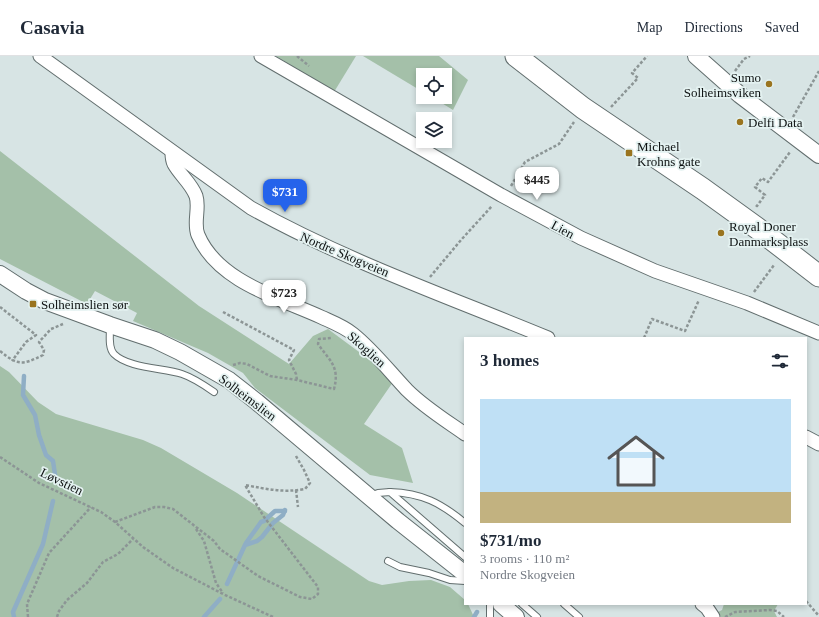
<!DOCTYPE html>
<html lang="en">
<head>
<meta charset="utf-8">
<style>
	:root { --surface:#fff; --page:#f2f2f3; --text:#1f2937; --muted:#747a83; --line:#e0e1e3; --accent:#2563eb }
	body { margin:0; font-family:"Times New Roman",serif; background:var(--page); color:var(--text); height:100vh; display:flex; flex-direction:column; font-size:15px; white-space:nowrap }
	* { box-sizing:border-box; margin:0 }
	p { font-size:13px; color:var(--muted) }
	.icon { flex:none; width:22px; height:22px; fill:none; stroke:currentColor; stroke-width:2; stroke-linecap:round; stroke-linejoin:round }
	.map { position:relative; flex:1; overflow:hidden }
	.panel { position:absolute; left:464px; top:281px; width:343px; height:268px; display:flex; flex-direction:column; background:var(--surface); border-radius:0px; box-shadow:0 2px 6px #0003 }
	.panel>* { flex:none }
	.fabs { position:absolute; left:416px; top:12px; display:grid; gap:8px }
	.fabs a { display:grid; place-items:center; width:36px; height:36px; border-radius:0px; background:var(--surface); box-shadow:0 2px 6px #0003; font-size:20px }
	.price { position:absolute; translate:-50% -34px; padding:0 9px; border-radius:8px; background:#fff; color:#222; font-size:13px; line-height:26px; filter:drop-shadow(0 1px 2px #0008) }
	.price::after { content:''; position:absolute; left:50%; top:24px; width:12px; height:9px; margin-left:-6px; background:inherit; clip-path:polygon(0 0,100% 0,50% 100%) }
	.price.active { background:var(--accent); color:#fff }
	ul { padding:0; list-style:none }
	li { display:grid; align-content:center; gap:8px; height:212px; padding:0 16px }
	li span { display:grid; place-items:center; height:124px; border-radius:0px; color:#555 }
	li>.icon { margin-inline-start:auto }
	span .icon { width:72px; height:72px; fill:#fffc; stroke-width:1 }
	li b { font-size:17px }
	h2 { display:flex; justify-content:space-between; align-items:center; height:48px; padding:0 16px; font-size:17px }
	header { display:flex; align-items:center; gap:24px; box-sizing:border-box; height:56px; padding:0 20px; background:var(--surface); border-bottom:1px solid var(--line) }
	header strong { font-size:19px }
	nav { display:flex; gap:22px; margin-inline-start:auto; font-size:14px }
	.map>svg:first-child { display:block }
	.green { fill:#a4c0a9 }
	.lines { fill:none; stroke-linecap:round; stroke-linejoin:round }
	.stream { stroke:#8faec5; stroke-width:4.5 }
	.service-casing { stroke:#626e6e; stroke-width:8 }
	.minor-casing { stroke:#626e6e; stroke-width:15 }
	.tertiary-casing { stroke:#626e6e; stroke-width:18 }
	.primary-casing { stroke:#626e6e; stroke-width:23 }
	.path { stroke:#8c9595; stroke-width:2.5; stroke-dasharray:3 2; stroke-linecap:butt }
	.service { stroke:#fff; stroke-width:6 }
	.minor { stroke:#fff; stroke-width:13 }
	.tertiary { stroke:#fff; stroke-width:16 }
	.primary { stroke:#fff; stroke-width:21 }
	.poi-dot { fill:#9a741f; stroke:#e4f2f1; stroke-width:1.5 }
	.labels { text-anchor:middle; stroke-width:3.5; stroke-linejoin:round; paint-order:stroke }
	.poi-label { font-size:13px; fill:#0d1111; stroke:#e4f2f1; text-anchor:start }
	.street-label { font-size:13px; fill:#0d1111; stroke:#e4f2f1 }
</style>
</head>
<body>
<header>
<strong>Casavia</strong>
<nav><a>Map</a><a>Directions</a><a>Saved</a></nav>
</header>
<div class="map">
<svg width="819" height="561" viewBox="0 0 819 561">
	<rect width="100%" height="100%" fill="#d7e4e4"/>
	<g class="green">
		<path d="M276,0H356L334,36Z"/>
		<path d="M363,0H439L468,24L453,54L432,41H445V19H423V36Z"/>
		<path d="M0,95L199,250L289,308L313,280L328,273L382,313L393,326L364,368L402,392L413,427L370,419L255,332L243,317L208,297L133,265L137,257L95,235L87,248L0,203Z"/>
		<path d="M0,310L9,316L38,346L56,358L143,384L161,392L237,437L369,525L382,529L409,525L431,524L450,531L465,544V548H468L474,561H0Z"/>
		<path d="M724,548H778L774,555L777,561H721L718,556L722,554Z"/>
	</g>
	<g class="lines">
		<g class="stream">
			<path d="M24,320L23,339L35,359L39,379L46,399L53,405L56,425"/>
			<path d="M246,487L261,466L264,465L275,455H285"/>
			<path d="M227,528L245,489L257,485L262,481L273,467L283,459L285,454"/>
			<path d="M14,561L13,556L43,488L53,445"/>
			<path d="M204,561L220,543"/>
			<path d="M474,561L477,556"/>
		</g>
		<g class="service-casing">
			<g id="service">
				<path d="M110,271C110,279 108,292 114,298C128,312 163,312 182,318C194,322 204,329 214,336"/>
				<path d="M390,436C422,437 441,447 465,467"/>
				<path d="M370,440L378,437L390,436L465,501"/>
				<path d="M388,505L400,511L429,517L450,524L465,525"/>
				<path d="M490,548V561"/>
				<path d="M522,548L537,561"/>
				<path d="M564,548L579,561"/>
			</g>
		</g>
		<g class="minor-casing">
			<g id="minor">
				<path d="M40,0L251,152C346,205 449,241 548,282"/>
				<path d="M261,0L501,139L581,182L655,215L747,247L819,277"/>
				<path d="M172,96C172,100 172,104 174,108C180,119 191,127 196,140C200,152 193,167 198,179C217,225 279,242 321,261C332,266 343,270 353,278C373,294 389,315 407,334C424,351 445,364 465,378"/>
				<path d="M806,381L819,388"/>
				<path d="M702,548L707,552L713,561"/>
			</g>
		</g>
		<g class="tertiary-casing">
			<g id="tertiary">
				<path d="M696,0L740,39L819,99"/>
				<path d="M0,218L26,235L45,245L110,269L155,284L180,296L229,324L257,346L398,465L465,518"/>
				<path d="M501,548L516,561"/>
			</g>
		</g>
		<g class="primary-casing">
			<path id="primary" d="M516,0L583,52L703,133L757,172L819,220"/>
		</g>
		<g class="path">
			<path d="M297,0L309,10"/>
			<path d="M735,15L744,3L750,0"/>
			<path d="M611,51L638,22L632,17L647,0"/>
			<path d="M793,61L819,15"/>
			<path d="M511,130L525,106L559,88L574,66"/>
			<path d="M756,149L757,150L765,139L755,131L762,122L768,126L790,96"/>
			<path d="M430,221L461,184L492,150"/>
			<path d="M754,236L774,209"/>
			<path d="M0,251L36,279L26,286L12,305"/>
			<path d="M223,256L294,294L289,304L296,318L297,324"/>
			<path d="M644,282L652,263L685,275L699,244"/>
			<path d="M0,295C18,310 23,309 43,299L44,294L39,286L51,273L63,268"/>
			<path d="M233,309L240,307L247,308L270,320L297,324L334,333C340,311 330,305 318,288L319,283L331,282"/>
			<path d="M0,401L39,427L101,456L115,466L143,491L173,512L223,538L273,561"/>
			<path d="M296,434L298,451"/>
			<path d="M115,466L155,451H164L173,453L214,485L220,493L258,520L300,541L312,543L318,538V531L264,461L245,429C267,433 283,437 305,433L310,427L304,414L296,400"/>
			<path d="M196,473L204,485L216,527L223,537"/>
			<path d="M806,545L819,560"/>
			<path d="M28,561L27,548L49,497L91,451"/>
			<path d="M57,561L59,555L67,544L87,527L103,506L118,498L133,483"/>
			<path d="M725,561L735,556L770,554L777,555L784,561"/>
		</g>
		<use href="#service" class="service"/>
		<use href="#minor" class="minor"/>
		<use href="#tertiary" class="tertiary"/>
		<use href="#primary" class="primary"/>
	</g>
	<g class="poi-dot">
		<circle cx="769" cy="28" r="4"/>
		<circle cx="740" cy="66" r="4"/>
		<rect x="625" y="93" width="8" height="8" rx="2"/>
		<circle cx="721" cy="177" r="4"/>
		<rect x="29" y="244" width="8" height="8" rx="2"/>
	</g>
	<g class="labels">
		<g class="poi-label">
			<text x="761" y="26" text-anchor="end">Sumo<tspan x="761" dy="15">Solheimsviken</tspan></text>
			<text x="748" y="71">Delfi Data</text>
			<text x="637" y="95">Michael<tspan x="637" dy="15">Krohns gate</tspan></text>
			<text x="729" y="175">Royal Doner<tspan x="729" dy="15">Danmarksplass</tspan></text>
			<text x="41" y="253">Solheimslien sør</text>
		</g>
		<g class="street-label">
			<text transform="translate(563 173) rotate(28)" y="5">Lien</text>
			<text transform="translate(345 198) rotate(23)" y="5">Nordre Skogveien</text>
			<text transform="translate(367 293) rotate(42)" y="5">Skoglien</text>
			<text transform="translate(248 341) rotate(37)" y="5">Solheimslien</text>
			<text transform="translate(62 425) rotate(26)" y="5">Løvstien</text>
		</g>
	</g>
</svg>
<div class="fabs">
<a><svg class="icon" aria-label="locate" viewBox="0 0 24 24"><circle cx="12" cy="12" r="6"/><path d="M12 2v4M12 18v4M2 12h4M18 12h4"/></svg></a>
<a><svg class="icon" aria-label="layers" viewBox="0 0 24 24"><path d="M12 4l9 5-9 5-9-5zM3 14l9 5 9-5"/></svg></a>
</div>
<b class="price" style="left:537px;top:145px">$445</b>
<b class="price active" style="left:285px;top:157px">$731</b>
<b class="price" style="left:284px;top:258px">$723</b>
<section class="panel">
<h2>3 homes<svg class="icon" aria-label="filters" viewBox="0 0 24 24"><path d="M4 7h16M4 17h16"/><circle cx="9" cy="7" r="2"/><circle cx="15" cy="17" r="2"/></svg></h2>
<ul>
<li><span style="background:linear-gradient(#bfe0f5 75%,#c2b280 0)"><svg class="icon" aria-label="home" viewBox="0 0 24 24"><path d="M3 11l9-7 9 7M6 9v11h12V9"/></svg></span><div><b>$731/mo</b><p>3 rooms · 110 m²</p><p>Nordre Skogveien</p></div></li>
</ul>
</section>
</div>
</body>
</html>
